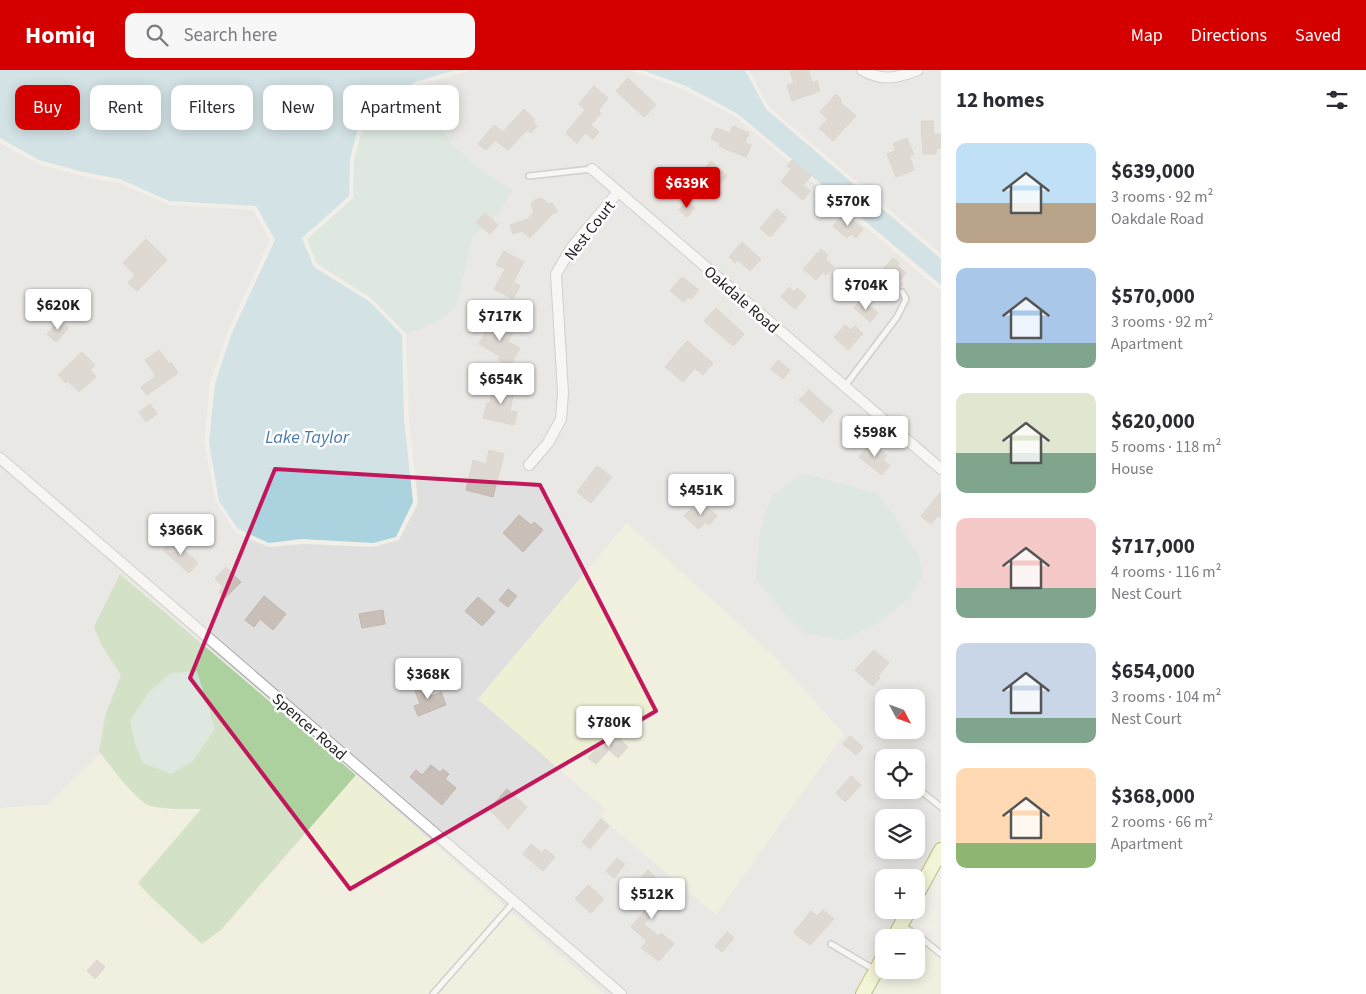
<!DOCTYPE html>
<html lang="en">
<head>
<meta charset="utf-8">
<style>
	:root { --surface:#fff; --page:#f7f7f7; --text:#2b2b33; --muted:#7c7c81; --accent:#d40000 }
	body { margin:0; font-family:"Source Sans 3",sans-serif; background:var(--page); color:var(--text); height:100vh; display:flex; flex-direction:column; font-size:19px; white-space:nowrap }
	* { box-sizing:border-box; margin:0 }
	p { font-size:16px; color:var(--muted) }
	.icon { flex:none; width:28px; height:28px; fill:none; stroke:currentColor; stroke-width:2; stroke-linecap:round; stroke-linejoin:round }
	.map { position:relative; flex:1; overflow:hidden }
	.drawer { display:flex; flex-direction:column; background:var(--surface); width:425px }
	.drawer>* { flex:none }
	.hud { position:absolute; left:15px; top:15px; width:475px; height:45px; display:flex; gap:10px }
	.needle { width:32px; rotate:131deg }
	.buttons { position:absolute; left:875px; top:619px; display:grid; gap:10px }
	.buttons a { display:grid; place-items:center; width:50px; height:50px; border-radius:10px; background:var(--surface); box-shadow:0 2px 12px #0003; font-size:25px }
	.price { position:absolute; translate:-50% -42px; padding:0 11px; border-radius:5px; background:#fff; color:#222; font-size:16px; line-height:32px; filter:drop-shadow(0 1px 2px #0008) }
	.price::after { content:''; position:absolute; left:50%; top:30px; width:15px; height:11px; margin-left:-8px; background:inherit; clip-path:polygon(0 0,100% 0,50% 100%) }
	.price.on { background:var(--accent); color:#fff }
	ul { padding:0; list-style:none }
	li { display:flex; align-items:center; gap:15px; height:125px; padding:0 15px }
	li span { display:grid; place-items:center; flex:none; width:140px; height:100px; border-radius:10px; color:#555 }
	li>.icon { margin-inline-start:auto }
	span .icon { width:60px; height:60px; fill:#fffc; stroke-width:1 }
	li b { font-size:21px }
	h2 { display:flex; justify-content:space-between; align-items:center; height:60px; padding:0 15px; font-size:21px }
	.chip { padding:0 18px; border-radius:10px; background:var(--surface); box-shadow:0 2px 12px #0003; font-size:18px; line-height:45px }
	.chip.on { background:var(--accent); color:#fff }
	header { display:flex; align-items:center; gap:30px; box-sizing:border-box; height:70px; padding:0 25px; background:var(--accent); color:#fff }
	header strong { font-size:24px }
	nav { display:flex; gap:28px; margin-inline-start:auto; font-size:18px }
	.search { width:350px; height:45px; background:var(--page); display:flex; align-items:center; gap:12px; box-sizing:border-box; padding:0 18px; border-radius:10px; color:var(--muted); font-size:19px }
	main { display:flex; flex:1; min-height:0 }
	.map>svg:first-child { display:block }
	.residential { fill:#e0dfdf; fill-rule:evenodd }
	.farmland { fill:#eef0d5 }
	.forest { fill:#add19e; fill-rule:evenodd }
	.wetland { fill:#c6e0d4 }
	.water { fill:#aad3df }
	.building { fill:#c7bfb8; stroke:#c4b6ab }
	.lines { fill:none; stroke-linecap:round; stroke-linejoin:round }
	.lane-casing { stroke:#a9a9a9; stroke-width:8 }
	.street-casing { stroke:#a9a9a9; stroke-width:12 }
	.secondary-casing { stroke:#707d05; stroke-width:16 }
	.lane { stroke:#fff; stroke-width:5 }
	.street { stroke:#fff; stroke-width:10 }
	.secondary { stroke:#f7fabf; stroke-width:14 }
	.marked { fill:none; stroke:#c2185b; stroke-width:4; stroke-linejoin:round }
	.labels { text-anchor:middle; stroke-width:5; stroke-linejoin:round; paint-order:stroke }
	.street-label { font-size:16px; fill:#222; stroke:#fff }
	.water-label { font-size:18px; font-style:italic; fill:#4a7aab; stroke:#fff }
</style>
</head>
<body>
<header>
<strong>Homiq</strong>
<div class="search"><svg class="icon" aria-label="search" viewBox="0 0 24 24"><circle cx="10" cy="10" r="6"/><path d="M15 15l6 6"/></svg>Search here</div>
<nav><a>Map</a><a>Directions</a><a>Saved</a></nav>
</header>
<main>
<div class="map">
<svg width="941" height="924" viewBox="0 0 941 924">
	<rect width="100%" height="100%" fill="#f2efe9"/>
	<g class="residential">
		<path d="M479,0H630L685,20L736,47L941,221V392L591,92L585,99L611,122L567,174L552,201L558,322L556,347L543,370L522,396L530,402L552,377L566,350L568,323L561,205L576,180L619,130L941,405V769L916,815V808H884V840H903L888,867L884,868V874L856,924H628L0,382V73L38,94L82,106L119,113L169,135L253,140L270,170L227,263L210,313L204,372L216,433L236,463L269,477L303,474L373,477L399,470L418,433L409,349L406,264L438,252L457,236L472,168L497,145L512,120L481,100L453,76L417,16L465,2ZM803,403L878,423L892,442L918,482L923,505L911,527L876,554ZM627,453L775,587L844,664L716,844L609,754L601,745L606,739L478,629ZM884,628H916V660H884ZM884,688H916V720H884ZM884,748H916V780H884Z"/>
		<path d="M749,0H853L869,9L896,13L930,0H941V184L769,37Z"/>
		<path d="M0,394L57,443L613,924H604L333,684L121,504L102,576L121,605L106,643L99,681L101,683L47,735L0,738Z"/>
	</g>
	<g class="farmland">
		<path d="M627,453L775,587L844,664L716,845L609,754L601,745L605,739L478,629Z"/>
		<path d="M101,683L125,715L183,739H202L139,813L153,829L202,874L221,860L356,705L604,924H0V738L47,735Z"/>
		<path d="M908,852L941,880V924H869L884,900H916V868L900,867Z"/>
	</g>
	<path class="forest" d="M120,504L356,705L221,860L202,874L153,829L138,813L201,739C185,739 167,740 151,736C136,732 109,694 99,681L106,643L121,605L102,576L94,557ZM149,622L135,674L131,651Z"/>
	<g class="wetland">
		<path d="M417,16L453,76L481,100L513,120L497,145L472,168L457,236L438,252L406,264L371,228L317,194L307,169L353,128L354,90L367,41L392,32Z"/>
		<path d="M803,403L878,423L892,442L918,483L923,505L911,527L876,554L844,570L807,564L786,546L756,509L760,461L771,427Z"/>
		<path d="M197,601L215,659L193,691L171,704L143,693L135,674L130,651L149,622L171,603Z"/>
	</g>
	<g class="water">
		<path d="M0,0H456L415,12L389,28L363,38L350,89L349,126L302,168L314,197L370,232L402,265L404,349L413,432L396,467L373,473L302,469L269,473L238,459L219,431L209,372L215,314L231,265L275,170L256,136L169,131L120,109L83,102L39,90L0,68Z"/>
		<path d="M642,0H745L766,39L941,189V215L738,44L686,16Z"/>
	</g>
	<g class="building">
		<path d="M796,0H808L813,13L817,11L820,21L792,31L787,15L794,13L790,2Z"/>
		<path d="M628,8L656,35L644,47L616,21Z"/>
		<path d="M594,16L608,28L598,41L601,43L591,55L599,62L593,69L585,63L577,73L566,63L585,40L579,34Z"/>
		<path d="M836,24L842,30L840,32L856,46L833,71L819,58L828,49L820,42Z"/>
		<path d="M524,39L535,50L533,52L537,56L531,63L527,60L508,80L495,70L486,80L478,74L494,55L503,62Z"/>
		<path d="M921,51H933L934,65L941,64V78L936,79V84H923Z"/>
		<path d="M733,56L749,63L745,73L751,75L746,87L719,76L720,73L711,69L716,58L730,63Z"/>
		<path d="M907,68L914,85H909L914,100L896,107L887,84L896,81L893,74Z"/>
		<path d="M792,90L811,106L803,115L810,121L803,130L781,112L791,99L787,96Z"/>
		<path d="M711,91L727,106L711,124L694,109Z"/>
		<path d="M541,128L549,134L552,133L555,137L557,142L552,144L530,168L522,161L513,164L510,155L528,149L534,142L531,134L535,130Z"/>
		<path d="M687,131L695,138L687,147L679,140Z"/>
		<path d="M777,139L787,148L770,167L760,158Z"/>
		<path d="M485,143L498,155L490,164L476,152Z"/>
		<path d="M844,143L863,159L856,168L851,164L847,168L833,156Z"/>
		<path d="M146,169L167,190L137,221L128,213L135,205L123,193Z"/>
		<path d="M742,172L761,189L750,201L738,190L735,193L729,187Z"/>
		<path d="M821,179L828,185L825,189L834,197L826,205L823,202L816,210L803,199Z"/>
		<path d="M504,181L524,192L513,212L520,216L513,229L494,219L505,199L496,195Z"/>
		<path d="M893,188L899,193L897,195L906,203L899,211L903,214L891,227L884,221L887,218L876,208Z"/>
		<path d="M682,207L699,220L691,229L688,227L684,232L670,221Z"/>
		<path d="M789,217L794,222L797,218L806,226L795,239L781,227Z"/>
		<path d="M861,229L878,243L870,252L854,238Z"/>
		<path d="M716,238L744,264L733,276L704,251Z"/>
		<path d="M497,249L515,259L508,272L520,278L510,296L498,290L500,286L479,274L490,254L494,256Z"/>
		<path d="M60,250L69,258L56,272L47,264Z"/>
		<path d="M845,255L851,260L855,256L863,264L848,280L834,267Z"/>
		<path d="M687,271L713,293L703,305L695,298L683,312L665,297Z"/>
		<path d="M159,280L169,294L171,292L178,303L147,325L141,317L156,306L145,290Z"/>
		<path d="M82,282L95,295L90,300L96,307L79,322L68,311L66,313L58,305Z"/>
		<path d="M778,290L790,300L783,309L771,299Z"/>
		<path d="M494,312L515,316L510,341L517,342L514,355L483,348L487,333H490Z"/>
		<path d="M809,320L833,341L823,352L799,330Z"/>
		<path d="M150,334L157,344L146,352L139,342Z"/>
		<path d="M871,372L887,385L883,390L890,395L882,405L859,387Z"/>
		<path d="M489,380L504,384L493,427L466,420L473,390L486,394Z"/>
		<path d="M597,396L612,407L591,433L577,422Z"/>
		<path d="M941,422V448L938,445L931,454L921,446Z"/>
		<path d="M702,432L717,446L709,455L705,452L699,459L684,446L692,438L694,440Z"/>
		<path d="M519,445L531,455L534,452L543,460L523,482L503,463Z"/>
		<path d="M173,470L198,493L189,503L163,480Z"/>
		<path d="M226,497L241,512L225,528L219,522L223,517L215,509Z"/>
		<path d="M508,519L517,526L508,537L499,530Z"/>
		<path d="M264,526L286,544L273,560L260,549L254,557L245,550Z"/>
		<path d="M478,527L495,542L482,556L465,541Z"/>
		<path d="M383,540L385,554L362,558L359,544Z"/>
		<path d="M874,580L889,593L878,606L880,608L873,616L855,600Z"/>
		<path d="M427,613L431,626L441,622L446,635L418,646L414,636L420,634L414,618Z"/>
		<path d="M612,661L628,677L618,688L609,680L596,694L588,688Z"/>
		<path d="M850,666L863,677L856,685L843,674Z"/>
		<path d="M431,695L440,702L443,699L449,704L445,709L456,718L442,735L410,707L416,700L422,705Z"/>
		<path d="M851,706L861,715L845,732L836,723Z"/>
		<path d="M507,719L527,737L508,759L489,739Z"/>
		<path d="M601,749L609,756L590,779L582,772Z"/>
		<path d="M531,774L542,783L545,779L555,787L543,801L523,784Z"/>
		<path d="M617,788L625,794L614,808L606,801Z"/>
		<path d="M648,800L657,809L650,816L668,831L660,841L657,839L644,854L658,866L661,863L674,874L659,891L641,878L647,871L631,857L653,830L636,814Z"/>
		<path d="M588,815L604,829L591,843L575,829Z"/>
		<path d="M823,840L834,849L810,875L794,863L811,841L817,846Z"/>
		<path d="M727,862L734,868L722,882L715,876Z"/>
		<path d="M97,890L105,897L95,909L87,901Z"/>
	</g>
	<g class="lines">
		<g class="lane-casing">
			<g id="lane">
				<path d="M529,106L592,99"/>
				<path d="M845,316L897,247L906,229L902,222"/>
				<path d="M878,688L884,692"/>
				<path d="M916,717L941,737"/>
				<path d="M901,855L920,867L941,884"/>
				<path d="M831,874L875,900"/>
				<path d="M433,924L514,832"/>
			</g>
		</g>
		<g class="street-casing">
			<g id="street">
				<path d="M862,0C883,12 897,8 918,0"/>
				<path d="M592,99L941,399"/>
				<path d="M0,388L621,924"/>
				<path d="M529,395L548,373L561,349L563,323L556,204L572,177L618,122"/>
			</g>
		</g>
		<g class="secondary-casing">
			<g id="secondary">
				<path d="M916,826L941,780"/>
				<path d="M894,868L909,840"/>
				<path d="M863,924L884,886"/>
			</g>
		</g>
		<use href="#lane" class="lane"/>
		<use href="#street" class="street"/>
		<use href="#secondary" class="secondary"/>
	</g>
	<path d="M0 0H941V924H0ZM275,399L540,415L656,641L350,819L190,608Z" fill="#f2efe9" fill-opacity=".55" fill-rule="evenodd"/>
	<path class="marked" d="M275,399L540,415L656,641L350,819L190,608Z"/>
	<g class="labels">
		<g class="street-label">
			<text transform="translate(589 160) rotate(-52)" y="6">Nest Court</text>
			<text transform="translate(742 229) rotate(41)" y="6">Oakdale Road</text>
			<text transform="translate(310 656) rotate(41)" y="6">Spencer Road</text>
		</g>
		<g class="water-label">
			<text x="307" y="373">Lake Taylor</text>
		</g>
	</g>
</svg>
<div class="buttons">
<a><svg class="needle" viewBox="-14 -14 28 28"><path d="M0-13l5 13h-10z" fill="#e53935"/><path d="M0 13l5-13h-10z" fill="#7c7c81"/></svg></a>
<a><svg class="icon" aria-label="locate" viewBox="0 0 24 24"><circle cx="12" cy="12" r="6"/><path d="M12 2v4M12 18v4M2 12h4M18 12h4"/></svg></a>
<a><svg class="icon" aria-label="layers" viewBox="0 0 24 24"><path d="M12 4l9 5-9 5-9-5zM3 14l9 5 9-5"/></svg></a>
<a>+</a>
<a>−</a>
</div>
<b class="price on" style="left:687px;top:139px">$639K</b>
<b class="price" style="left:848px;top:157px">$570K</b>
<b class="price" style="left:866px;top:241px">$704K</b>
<b class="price" style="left:58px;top:261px">$620K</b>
<b class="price" style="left:500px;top:272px">$717K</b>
<b class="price" style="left:501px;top:335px">$654K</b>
<b class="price" style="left:875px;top:388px">$598K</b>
<b class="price" style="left:701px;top:446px">$451K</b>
<b class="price" style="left:181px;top:486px">$366K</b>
<b class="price" style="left:428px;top:630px">$368K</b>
<b class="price" style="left:609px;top:678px">$780K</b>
<b class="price" style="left:652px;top:850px">$512K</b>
<div class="hud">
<a class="chip on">Buy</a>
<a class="chip">Rent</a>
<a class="chip">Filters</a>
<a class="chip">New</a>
<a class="chip">Apartment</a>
</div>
</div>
<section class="drawer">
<h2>12 homes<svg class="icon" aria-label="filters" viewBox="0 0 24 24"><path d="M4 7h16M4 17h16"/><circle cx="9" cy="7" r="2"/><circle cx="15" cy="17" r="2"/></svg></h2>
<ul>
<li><span style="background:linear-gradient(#bfe0f5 60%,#b9a48a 0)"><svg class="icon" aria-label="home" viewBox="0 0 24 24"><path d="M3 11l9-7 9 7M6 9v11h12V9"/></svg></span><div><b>$639,000</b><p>3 rooms · 92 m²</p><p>Oakdale Road</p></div></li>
<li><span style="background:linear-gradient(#a9c7e8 75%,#7fa58c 0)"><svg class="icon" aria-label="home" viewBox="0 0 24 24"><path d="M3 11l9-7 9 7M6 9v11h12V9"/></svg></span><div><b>$570,000</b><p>3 rooms · 92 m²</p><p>Apartment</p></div></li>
<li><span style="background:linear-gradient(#dfe7d0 60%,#7fa58c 0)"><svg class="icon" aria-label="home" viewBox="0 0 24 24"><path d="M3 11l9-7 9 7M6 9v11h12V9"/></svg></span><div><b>$620,000</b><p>5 rooms · 118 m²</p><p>House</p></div></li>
<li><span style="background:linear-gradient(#f6c9c9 70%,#7fa58c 0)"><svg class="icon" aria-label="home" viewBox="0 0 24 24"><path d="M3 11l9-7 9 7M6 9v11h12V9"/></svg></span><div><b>$717,000</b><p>4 rooms · 116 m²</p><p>Nest Court</p></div></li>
<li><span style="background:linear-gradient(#c9d6e8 75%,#7fa58c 0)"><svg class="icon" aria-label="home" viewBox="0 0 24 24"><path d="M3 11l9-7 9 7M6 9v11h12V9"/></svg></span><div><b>$654,000</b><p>3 rooms · 104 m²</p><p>Nest Court</p></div></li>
<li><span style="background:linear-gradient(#ffd9b3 75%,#8fb573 0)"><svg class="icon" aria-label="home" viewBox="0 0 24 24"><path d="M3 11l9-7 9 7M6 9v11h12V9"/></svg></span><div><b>$368,000</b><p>2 rooms · 66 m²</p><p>Apartment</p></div></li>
</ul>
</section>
</main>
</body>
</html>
